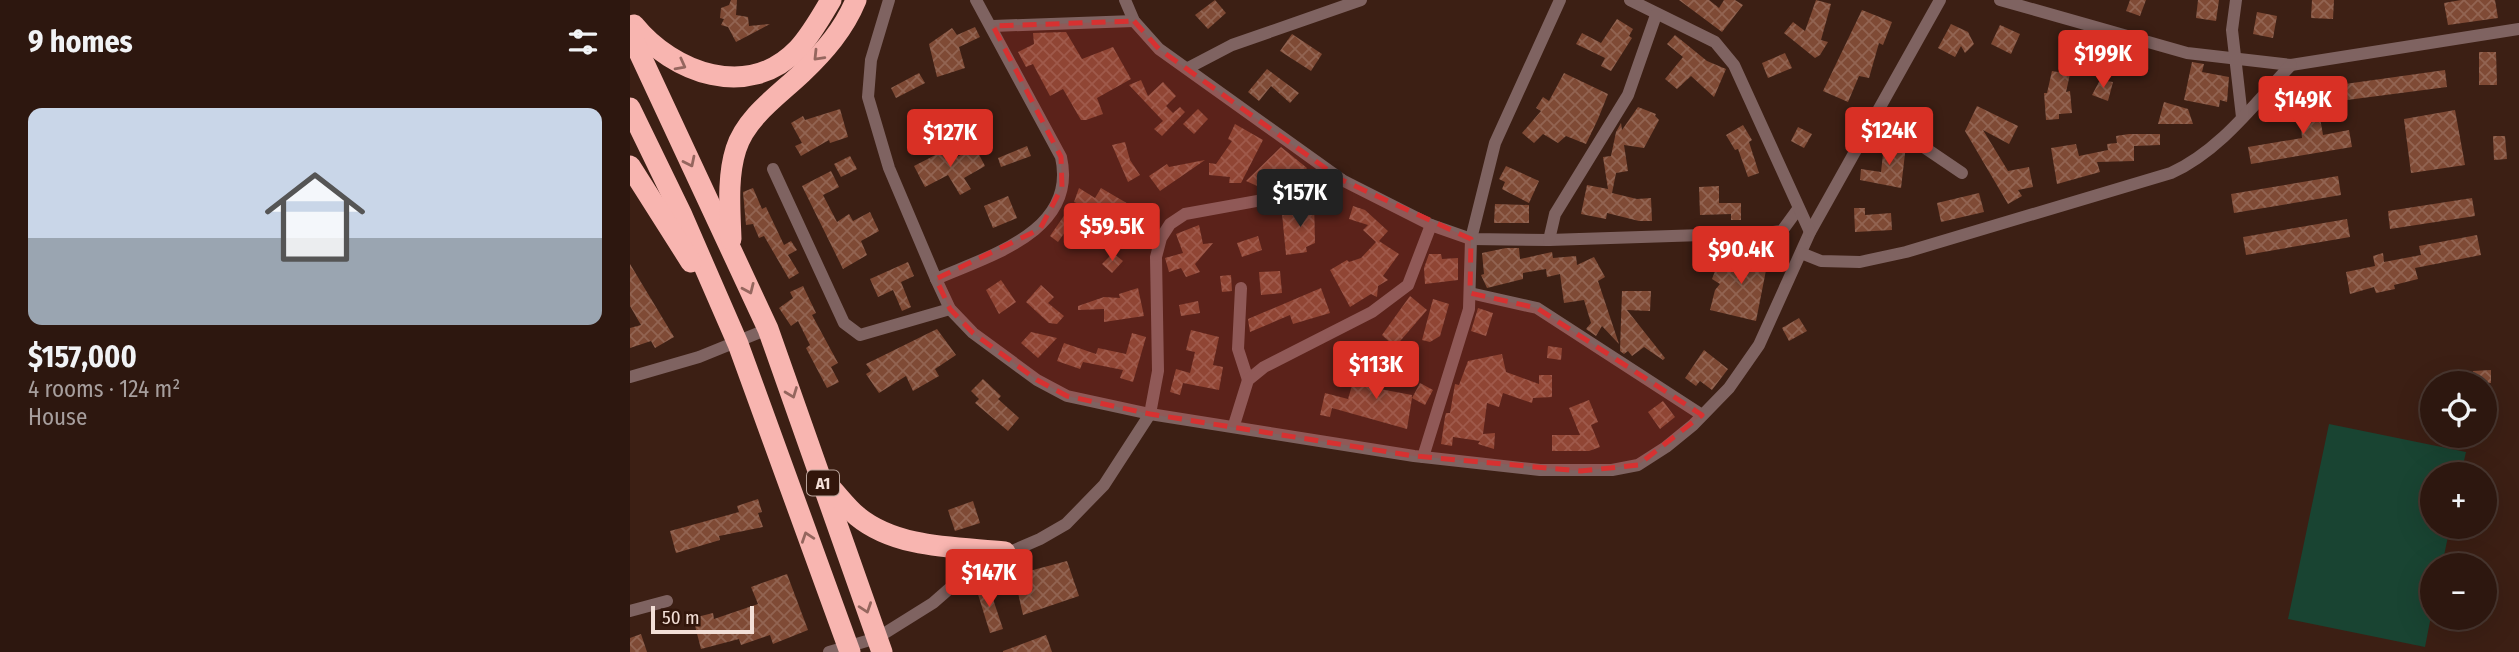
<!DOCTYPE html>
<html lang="en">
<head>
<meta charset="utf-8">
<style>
	:root { --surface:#2d170f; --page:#39241d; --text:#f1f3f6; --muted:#a79f9e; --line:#48362f; --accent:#d93025 }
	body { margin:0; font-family:"Fira Sans Condensed",sans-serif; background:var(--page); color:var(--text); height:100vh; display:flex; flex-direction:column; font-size:26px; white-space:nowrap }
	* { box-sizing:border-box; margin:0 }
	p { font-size:23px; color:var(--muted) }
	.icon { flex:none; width:38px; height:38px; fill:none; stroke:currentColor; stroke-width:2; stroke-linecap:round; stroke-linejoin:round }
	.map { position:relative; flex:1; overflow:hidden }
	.drawer { display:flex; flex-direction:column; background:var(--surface); width:630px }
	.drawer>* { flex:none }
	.controls { position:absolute; left:1790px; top:371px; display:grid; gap:14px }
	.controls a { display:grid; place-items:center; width:77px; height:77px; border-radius:50%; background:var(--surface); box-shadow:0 7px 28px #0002,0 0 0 2px var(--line); font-size:35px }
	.scale { position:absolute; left:21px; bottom:18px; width:103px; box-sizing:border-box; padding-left:7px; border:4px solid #f3dfd7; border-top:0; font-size:19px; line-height:24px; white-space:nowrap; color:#f3dfd7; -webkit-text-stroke:5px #32160b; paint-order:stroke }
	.price { position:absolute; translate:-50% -60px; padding:0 16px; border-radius:7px; background:var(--accent); color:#fff; font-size:23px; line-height:46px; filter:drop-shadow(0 2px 4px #0008) }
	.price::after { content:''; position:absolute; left:50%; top:42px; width:21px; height:16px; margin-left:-10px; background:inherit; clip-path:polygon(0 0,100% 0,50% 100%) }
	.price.current { background:#222; color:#fff }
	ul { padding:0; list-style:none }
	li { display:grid; align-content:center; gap:14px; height:371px; padding:0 28px }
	li span { display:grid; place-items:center; height:217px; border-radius:14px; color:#555 }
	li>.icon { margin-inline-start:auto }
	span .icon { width:126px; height:126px; fill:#fffc; stroke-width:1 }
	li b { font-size:30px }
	h2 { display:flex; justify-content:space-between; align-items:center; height:84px; padding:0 28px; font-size:30px }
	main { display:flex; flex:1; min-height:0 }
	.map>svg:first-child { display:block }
	.grass { fill:#194432 }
	.building { fill:url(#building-cross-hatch) }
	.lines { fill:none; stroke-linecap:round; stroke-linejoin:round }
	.street { stroke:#7f6361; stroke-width:12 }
	.highway { stroke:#f8b5b0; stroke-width:21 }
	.oneway { stroke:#95665e }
	.marked { fill:#d73131; fill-opacity:0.2; stroke:#d73131; stroke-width:5; stroke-dasharray:14 9; stroke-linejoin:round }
	.labels { text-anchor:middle; stroke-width:6; stroke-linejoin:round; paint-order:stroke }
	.shield { fill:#32160b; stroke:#b9a39a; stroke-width:2 }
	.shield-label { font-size:16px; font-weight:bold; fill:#f3dfd7 }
</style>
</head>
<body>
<main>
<section class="drawer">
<h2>9 homes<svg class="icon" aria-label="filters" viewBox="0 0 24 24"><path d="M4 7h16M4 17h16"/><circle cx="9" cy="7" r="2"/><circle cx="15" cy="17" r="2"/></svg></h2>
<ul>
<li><span style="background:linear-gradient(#c9d6e8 60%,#9aa5b1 0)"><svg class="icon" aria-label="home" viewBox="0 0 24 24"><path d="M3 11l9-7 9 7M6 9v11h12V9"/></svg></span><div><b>$157,000</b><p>4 rooms · 124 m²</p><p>House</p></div></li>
</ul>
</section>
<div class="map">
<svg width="1889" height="652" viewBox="0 0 1889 652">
	<defs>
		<pattern id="building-cross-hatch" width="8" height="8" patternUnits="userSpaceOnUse" patternTransform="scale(1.75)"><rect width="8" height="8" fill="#7f4a35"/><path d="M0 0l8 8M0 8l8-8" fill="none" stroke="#926452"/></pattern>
	</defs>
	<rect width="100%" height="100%" fill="#3c1f14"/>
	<path class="grass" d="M1699,424L1836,452L1831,474H1802V527H1820L1812,565H1802V611L1795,647L1658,619Z"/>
	<g class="building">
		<path d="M101,0H107L106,15L118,17L119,26L140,24L106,42L98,27L91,25L94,19L90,18L91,8L99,5Z"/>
		<path d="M585,0L596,13L578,29L565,15Z"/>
		<path d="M1049,0H1079L1089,8L1094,0H1105L1113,5L1092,32Z"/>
		<path d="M1186,0L1201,4L1191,40L1198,42L1190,55L1185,58L1154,33L1163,22L1175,31Z"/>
		<path d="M1500,0H1516L1510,16L1496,11Z"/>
		<path d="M1568,0H1589L1586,21L1566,18Z"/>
		<path d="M1682,0H1704L1703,19L1681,18Z"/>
		<path d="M1831,0H1865L1868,18L1818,25L1814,3Z"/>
		<path d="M1232,10L1262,22L1253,45L1249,43L1239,78L1229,76L1218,102L1193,91Z"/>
		<path d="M1627,12L1647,16L1643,38L1623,34Z"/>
		<path d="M987,19L1003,29L999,36L1002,38L981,71L971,66L975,58L946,44L952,33L971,43Z"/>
		<path d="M1321,24L1338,32L1344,44L1335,53L1331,46L1325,57L1308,48Z"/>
		<path d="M1370,25L1390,34L1381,54L1361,44Z"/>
		<path d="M345,27L350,37L329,47L335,68L307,77L299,44L322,28L327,35Z"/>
		<path d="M436,32L452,59L483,47L501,79L467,98L473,114L456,120H451L433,89L420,96L403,64L396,67L388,52L404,44L403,33Z"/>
		<path d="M662,34L692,54L681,71L650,51Z"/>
		<path d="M1045,35L1077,61L1096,69L1084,97L1061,76L1047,89L1035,79L1053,57L1037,44Z"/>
		<path d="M1436,35L1453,41L1449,50L1432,44Z"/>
		<path d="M1490,49L1500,52L1494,73L1484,69Z"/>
		<path d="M1849,52H1866L1867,85H1849Z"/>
		<path d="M1155,53L1162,68L1138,78L1132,63Z"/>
		<path d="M1562,62L1574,64L1572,72L1599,77L1597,102L1590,100L1589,107L1554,100Z"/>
		<path d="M637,69L669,93L660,103L641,86L629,101L618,92Z"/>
		<path d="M1815,70L1817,87L1717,100L1715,84Z"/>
		<path d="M1422,71L1440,74L1436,92L1440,91L1442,113L1429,114V119L1416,120L1414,93H1417Z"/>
		<path d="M289,73L295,83L266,98L261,88Z"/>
		<path d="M934,73L978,94L968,119L956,144L936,136L928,143L913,134L904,143L892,133L911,111L906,108L913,97L919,101Z"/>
		<path d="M511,80L518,96L533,82L546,96L536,106L543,113L550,107L555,112L532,136L524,129L533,121L499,85Z"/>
		<path d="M1470,80L1483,82L1478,101L1462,95Z"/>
		<path d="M1685,89L1693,135L1719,130L1722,147L1621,164L1618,147L1672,138L1668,92Z"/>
		<path d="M1534,102L1558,109L1563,124H1528Z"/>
		<path d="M1347,106L1388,126L1379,144L1353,130L1378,171L1399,167L1403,187L1388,190L1392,196L1378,204L1335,131Z"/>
		<path d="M1008,107L1026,114L1025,116L1029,120L1014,148L994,145L998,171L986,173L982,193L1007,199L1021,198L1022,221H1009L977,213L976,219L951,214L957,185L978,189L973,157L981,156L986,132L991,123L992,130Z"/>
		<path d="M210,109L218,137L200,143L199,140L171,156L165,146L172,143L161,123L173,116L175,120Z"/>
		<path d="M568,109L578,119L564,134L553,124Z"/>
		<path d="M1825,110L1835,165L1781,173L1774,119Z"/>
		<path d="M605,124L633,140L611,183H599L600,177L579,175V163L586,164L602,141L598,139Z"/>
		<path d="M1113,125L1122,140L1119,142L1129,173L1118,177L1108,149L1105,150L1096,135Z"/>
		<path d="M1168,127L1182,134L1174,148L1161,141Z"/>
		<path d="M1499,134H1530V145L1504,146V161L1467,162L1470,172L1427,184L1421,148L1446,144L1449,156L1478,150L1477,144L1487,143L1486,136Z"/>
		<path d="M1863,136H1875L1877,159L1864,160Z"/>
		<path d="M1268,140L1276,145L1271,188L1230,180L1231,169L1251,172L1254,145Z"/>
		<path d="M495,142L500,160L510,175L498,182L482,145Z"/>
		<path d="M397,146L401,156L371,167L368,158Z"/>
		<path d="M345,147L355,166L334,178L341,189L330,195L318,175L295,187L284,166L315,150L320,161Z"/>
		<path d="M651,147L677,168L665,183L649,169L647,173L643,170L634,189L616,181Z"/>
		<path d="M220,156L227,169L211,177L204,164Z"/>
		<path d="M575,160L530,191L519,176L537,164L539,167Z"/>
		<path d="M876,166L909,181L899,203L872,189L875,182L869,179Z"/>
		<path d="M201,171L209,187L193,195L207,222L219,214L223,221L240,212L249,231L231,241L237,255L213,269L172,186Z"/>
		<path d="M1708,176L1711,195L1604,213L1601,194Z"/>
		<path d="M1089,186V203H1111V220H1101V214L1070,215L1069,187Z"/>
		<path d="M123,188L132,209L136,207L154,245L161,241L167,250L158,255L169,273L159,279L134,236L129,238L123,224L116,225L113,192Z"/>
		<path d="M449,188L465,198L471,188L500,205L491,221L444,202Z"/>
		<path d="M1349,193L1354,212L1311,222L1307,203Z"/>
		<path d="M378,196L387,218L363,228L354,206Z"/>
		<path d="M1842,198L1845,216L1760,229L1758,211Z"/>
		<path d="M684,199L685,243L676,247L677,252L656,255L652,214L671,212L670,201Z"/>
		<path d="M865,204L899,205V223H864Z"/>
		<path d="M723,206L735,210L758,231L749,241L769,254L753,276L758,280L748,286L747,297L741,294L720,307L700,270L717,260L719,262L731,258L746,242L733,230L738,225L719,219Z"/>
		<path d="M1224,208H1235V215L1261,213L1262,230L1225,232Z"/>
		<path d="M438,210L447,215L428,242L420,236Z"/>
		<path d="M1717,219L1720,237L1616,255L1613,237Z"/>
		<path d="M569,225L573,244L583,243L565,264L570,272L556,277L551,268L539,272L535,258L553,253L546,234Z"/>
		<path d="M1847,235L1851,255L1785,268L1788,279L1764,285L1765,289L1746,293L1744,287L1720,294L1716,272L1745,266L1743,256L1753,253L1754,262L1791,255L1789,246Z"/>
		<path d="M628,236L632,250L612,257L607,243Z"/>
		<path d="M1126,243L1141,245L1126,321L1080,310L1085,290L1090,284L1082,279L1089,261L1106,267L1108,260L1123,265Z"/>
		<path d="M876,248H889L890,259L922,252L923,258L946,256L947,265L964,257L975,277L968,281L989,344L972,326L966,336L956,329L961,323L954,300L934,303L930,274L917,277L916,269L893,273V279L857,288L851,275L854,274L852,253Z"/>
		<path d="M483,253L493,261L482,273L472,264Z"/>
		<path d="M799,254H811L812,259L828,258V280L795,284L794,268Z"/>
		<path d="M278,262L284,276L271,282L281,307L272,311L263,290L248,297L240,279Z"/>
		<path d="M0,264L44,337L25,348L21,341L0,348V328L11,325L0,306Z"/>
		<path d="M650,271L652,293L631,295L629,272Z"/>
		<path d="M601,275L602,291L592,292L590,276Z"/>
		<path d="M371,280L386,302L369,314L356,290Z"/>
		<path d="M411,285L424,297L418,303L434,316L427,324L419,323L396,302Z"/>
		<path d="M173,286L186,313L182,315L208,363L201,367L209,382L197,388L176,348L180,345L168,321L161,326L149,308L163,298L160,292Z"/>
		<path d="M508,288L514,316L474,322V309L448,310V306L474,297L490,298L489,294Z"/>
		<path d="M691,288L700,313L663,324L660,315L620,332L618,319Z"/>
		<path d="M992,291H1021L1020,311L997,310L1035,358L1033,360L1014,347L1002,356L998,351L994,354L990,351Z"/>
		<path d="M780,296L797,310L765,347L752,335Z"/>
		<path d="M803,299L819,304L810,336L800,342L792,340Z"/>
		<path d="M568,301L570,313L551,316L549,305Z"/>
		<path d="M848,308L863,313L856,336L841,331Z"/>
		<path d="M1169,318L1177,331L1159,341L1152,328Z"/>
		<path d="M307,329L326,355L305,369L309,376L283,391L276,376L249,393L236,374L241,371L236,364Z"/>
		<path d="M561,330L589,337L583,365L593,367L589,390L553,383L550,395L540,392L546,369L560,373L565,352L556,350Z"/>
		<path d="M401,332L427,338L408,358L391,343Z"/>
		<path d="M502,333L516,337L503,382L490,378L493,370L453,362L450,369L427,361L434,343L466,354L468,348L496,354Z"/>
		<path d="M918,346L932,348L931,360L917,358Z"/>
		<path d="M1074,350L1098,369L1082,390L1070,381L1066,386L1055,378Z"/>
		<path d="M872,354L876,372L909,384V375H922V397L903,398L902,403L873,393L869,407L857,403L853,434L865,433L864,449L848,444L850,441L823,437L822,446L811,444L815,417L816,413H820L825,384L829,385L838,361Z"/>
		<path d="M730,358L740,375L729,381L750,389L782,395V398L790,383L803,390L795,405L782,398L777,429L702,408L700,417L690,415L695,393L718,399Z"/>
		<path d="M1861,370V383H1843V371Z"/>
		<path d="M353,379L371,396L368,399L389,418L378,431L345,403L349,399L341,391Z"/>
		<path d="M959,400L968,422L961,425L970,447L959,451H922V435H950L939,408Z"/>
		<path d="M1033,401L1045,417L1030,429L1018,412Z"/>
		<path d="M128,499L132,512L128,513L133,527L89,536L90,540L46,553L40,531L109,512L107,506Z"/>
		<path d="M343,501L350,523L325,531L318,510Z"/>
		<path d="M437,561L449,596L393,615L384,575Z"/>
		<path d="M157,574L178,630L143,644L140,635L111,645L109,639L71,649L63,618L83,613L84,619L128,604L121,587Z"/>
		<path d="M358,584L373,629L360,633L346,588Z"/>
		<path d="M11,634L17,652H0V638Z"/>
		<path d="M416,635L422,652H373V651Z"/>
	</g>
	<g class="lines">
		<g class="street">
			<path d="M259,0L241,60L238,97L259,168L306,279L320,309L343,333L407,380L437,396L520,414L784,456L910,470H982L1008,465L1036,447L1063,425L1099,388L1129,345L1180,232L1310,0"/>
			<path d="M495,0L504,21L529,49L712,180L801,225L841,239L919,240L1134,233L1152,231L1168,209"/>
			<path d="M1000,0L1085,42L1104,65L1180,232"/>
			<path d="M1370,0L1557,53L1661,65L1889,29"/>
			<path d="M1606,0L1602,30L1612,117"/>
			<path d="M363,26L504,21"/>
			<path d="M558,68L602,45L731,0"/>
			<path d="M1245,114L1332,173"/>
			<path d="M143,169L214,323L230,335L320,309"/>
			<path d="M919,240L925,214L998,95L1026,15"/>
			<path d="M1171,253L1191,261L1230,262L1276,252L1541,173C1590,151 1625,103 1661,65"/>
			<path d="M306,279C358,256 448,232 431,157L346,0"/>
			<path d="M611,288L608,349L618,380"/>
			<path d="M840,293L907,308L1072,415"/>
			<path d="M0,377L69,357L138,329"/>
			<path d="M604,425L618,380L634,367L742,312L778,285L801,225"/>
			<path d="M793,457L839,309L841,239L865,143L930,0"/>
			<path d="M0,611L37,601"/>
			<path d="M199,652L247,638L303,603L343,568L410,539L436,524L474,485L520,414L528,371L526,257L531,238L540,224L555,214L660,195L712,180"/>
		</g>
		<g class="highway">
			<path d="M4,25C43,73 118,101 168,49C181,35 191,17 201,0"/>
			<path d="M0,33L138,329L252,652"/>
			<path d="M0,108L51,213L108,344L220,652"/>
			<path d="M0,166L61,262"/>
			<path d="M101,239C100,210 97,177 106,149C116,117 149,95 172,73C195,51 214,29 226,0"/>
			<path d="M197,484C207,494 216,507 227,516C267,549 327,547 375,552"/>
		</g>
	</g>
	<defs><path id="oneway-chevron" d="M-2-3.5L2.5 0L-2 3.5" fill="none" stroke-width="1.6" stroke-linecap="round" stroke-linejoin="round" transform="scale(1.75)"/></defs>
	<g class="oneway">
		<use href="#oneway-chevron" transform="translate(188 56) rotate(134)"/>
		<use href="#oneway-chevron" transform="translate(51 65) rotate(28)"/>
		<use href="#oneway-chevron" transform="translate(60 162) rotate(64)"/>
		<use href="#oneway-chevron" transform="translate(119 289) rotate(66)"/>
		<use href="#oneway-chevron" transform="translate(162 393) rotate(69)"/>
		<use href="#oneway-chevron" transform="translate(177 537) rotate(-109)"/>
		<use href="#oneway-chevron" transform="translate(236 608) rotate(71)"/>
	</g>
	<path class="marked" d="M504,21L529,49L712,180L841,239L840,293L907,308L1072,415L1008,465L951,471L784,456L520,414L437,396L407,380L343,333L320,309L306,279L410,229L432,187L431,157L363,26Z"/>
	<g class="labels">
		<rect class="shield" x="177" y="470.5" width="32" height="25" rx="5"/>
		<g class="shield-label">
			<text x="193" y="489">A1</text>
		</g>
	</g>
</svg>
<div class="controls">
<a><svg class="icon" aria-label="locate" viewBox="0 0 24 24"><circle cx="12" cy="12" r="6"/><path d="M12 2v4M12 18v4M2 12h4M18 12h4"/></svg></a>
<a>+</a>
<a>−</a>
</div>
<div class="scale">50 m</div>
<b class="price" style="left:1473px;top:90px">$199K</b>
<b class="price" style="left:1673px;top:136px">$149K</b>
<b class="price" style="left:1259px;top:167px">$124K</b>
<b class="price" style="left:320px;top:169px">$127K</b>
<b class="price current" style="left:670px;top:229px">$157K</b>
<b class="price" style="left:482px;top:263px">$59.5K</b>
<b class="price" style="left:1111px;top:286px">$90.4K</b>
<b class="price" style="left:746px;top:401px">$113K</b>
<b class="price" style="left:359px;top:609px">$147K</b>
</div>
</main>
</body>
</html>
